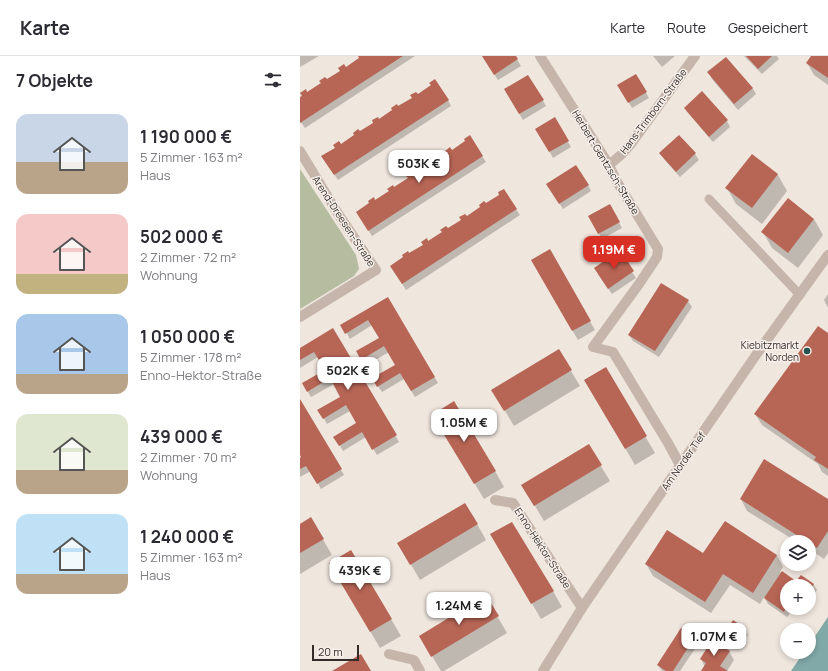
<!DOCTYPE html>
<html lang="de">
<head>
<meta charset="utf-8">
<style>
	:root { --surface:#fff; --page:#f2f2f3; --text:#2b2b33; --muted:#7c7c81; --line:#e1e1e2; --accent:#d93025 }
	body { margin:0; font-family:Manrope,sans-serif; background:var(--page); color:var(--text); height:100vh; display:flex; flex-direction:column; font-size:15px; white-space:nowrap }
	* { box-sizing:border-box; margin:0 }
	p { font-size:13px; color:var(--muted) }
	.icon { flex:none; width:22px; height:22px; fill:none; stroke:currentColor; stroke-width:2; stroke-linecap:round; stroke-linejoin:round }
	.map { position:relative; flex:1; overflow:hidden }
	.panel { display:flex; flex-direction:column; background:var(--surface); width:300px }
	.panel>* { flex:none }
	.buttons { position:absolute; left:480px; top:479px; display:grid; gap:8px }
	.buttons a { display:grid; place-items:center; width:36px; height:36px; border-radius:50%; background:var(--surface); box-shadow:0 2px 6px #0003; font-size:20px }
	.scale { position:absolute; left:12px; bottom:10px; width:47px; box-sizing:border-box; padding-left:4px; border:2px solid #352c29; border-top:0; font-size:11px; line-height:14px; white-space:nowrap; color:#352c29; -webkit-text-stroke:3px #f7f0ea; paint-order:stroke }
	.price { position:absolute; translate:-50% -34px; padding:0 9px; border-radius:8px; background:#fff; color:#222; font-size:13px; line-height:26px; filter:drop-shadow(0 1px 2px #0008) }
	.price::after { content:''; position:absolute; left:50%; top:24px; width:12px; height:9px; margin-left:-6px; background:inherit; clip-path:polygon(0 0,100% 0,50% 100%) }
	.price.current { background:var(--accent); color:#fff }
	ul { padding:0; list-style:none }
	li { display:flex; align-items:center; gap:12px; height:100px; padding:0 16px }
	li span { display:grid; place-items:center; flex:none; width:112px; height:80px; border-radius:12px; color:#555 }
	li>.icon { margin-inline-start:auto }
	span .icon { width:48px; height:48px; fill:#fffc; stroke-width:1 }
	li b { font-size:17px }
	h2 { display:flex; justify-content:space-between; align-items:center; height:48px; padding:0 16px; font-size:17px }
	header { display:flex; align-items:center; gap:24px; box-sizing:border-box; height:56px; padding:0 20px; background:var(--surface); border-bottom:1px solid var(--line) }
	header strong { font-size:19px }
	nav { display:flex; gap:22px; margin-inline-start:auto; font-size:14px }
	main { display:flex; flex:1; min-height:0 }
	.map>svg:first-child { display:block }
	.green { fill:#b5bca0 }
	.water { fill:#80a9a7 }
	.shadow { fill:#0003 }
	.building { fill:#b76555 }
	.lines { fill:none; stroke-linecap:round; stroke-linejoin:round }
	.service { stroke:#c6b5ab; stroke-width:9 }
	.minor { stroke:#c6b5ab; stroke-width:10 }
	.poi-dot { fill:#245150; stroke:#f7f0ea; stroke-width:1.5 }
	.labels { text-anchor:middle; stroke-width:3; stroke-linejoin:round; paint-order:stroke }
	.street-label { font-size:10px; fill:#352c29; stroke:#f7f0ea }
	.poi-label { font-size:10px; fill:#352c29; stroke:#f7f0ea; text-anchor:end }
</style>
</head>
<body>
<header>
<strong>Karte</strong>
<nav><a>Karte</a><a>Route</a><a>Gespeichert</a></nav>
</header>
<main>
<section class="panel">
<h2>7 Objekte<svg class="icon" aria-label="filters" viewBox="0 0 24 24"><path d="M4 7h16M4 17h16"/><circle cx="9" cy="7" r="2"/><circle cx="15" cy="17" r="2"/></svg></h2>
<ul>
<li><span style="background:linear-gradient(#c9d6e8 60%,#b9a48a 0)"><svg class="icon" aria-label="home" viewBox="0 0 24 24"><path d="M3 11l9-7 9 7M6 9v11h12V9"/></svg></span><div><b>1 190 000 €</b><p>5 Zimmer · 163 m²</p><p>Haus</p></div></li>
<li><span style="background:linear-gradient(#f6c9c9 75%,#c2b280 0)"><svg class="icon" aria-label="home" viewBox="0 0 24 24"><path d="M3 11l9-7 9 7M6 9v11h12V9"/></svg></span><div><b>502 000 €</b><p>2 Zimmer · 72 m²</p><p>Wohnung</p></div></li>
<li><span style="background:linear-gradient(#a9c7e8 75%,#b9a48a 0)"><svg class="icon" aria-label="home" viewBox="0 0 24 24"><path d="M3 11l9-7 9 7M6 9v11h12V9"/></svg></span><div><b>1 050 000 €</b><p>5 Zimmer · 178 m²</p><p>Enno-Hektor-Straße</p></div></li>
<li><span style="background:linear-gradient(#dfe7d0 70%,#b9a48a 0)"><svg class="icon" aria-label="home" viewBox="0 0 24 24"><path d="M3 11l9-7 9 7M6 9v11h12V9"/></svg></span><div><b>439 000 €</b><p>2 Zimmer · 70 m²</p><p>Wohnung</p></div></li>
<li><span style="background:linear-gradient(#bfe0f5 75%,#b9a48a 0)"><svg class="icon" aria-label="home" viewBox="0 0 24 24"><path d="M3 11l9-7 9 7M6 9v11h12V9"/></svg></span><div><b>1 240 000 €</b><p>5 Zimmer · 163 m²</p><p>Haus</p></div></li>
</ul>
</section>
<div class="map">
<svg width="528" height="615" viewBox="0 0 528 615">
	<rect width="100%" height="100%" fill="#efe6de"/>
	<path class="green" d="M0,113L56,199L59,213L54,220L0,253Z"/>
	<path class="water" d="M528,561V615H491L504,596H509V589Z"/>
	<g class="shadow">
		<path d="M0,0H19L0,11Z"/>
		<path d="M59,0H115L5,72L0,65V42L60,2Z"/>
		<path d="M182,0H215L221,10L198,24Z"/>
		<path d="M353,0H375L362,11Z"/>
		<path d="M444,0H477L479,3L462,18Z"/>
		<path d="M512,0H528V29L514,19L507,7Z"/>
		<path d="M426,2L453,33L456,38L438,54L412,23L409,17Z"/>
		<path d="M336,19L349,42L332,52L319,30Z"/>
		<path d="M228,20L246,50L223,64L205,34Z"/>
		<path d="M117,39L148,44L151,50L38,124L26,106L41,89Z"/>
		<path d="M385,52L427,65L430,71L413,86L389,58Z"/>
		<path d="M255,63L271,91L253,102L237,73Z"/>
		<path d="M379,80L395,98L399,104L380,121L364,103L360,97Z"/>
		<path d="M152,95L182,100L186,106L72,180L61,162L75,145Z"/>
		<path d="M452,99L478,119L487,135L462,168L436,148L427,132Z"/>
		<path d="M288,129L291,135L263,153L251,134Z"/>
		<path d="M203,134L220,159L106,234L95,216L109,199L200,139Z"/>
		<path d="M310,149L322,172L302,183L289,160Z"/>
		<path d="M514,163L523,179L498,212L472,192L463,176Z"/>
		<path d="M249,195L295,274L278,284L232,204Z"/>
		<path d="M319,196L336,222L312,238L298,218Z"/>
		<path d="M528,238V252L524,244Z"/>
		<path d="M87,242L138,327L115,341L104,323L82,336L73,323L96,309L89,296L65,310L57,296L80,282L72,269L50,283L42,269Z"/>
		<path d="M388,245L392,251L359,301L333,285L329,279Z"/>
		<path d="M33,274L99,386L77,399L66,381L43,395L35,381L58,368L50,355L27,368L19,354L42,341L34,328L11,341L3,328L26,314L18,301L0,312V293Z"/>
		<path d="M528,278V420L522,416L518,408L462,369L455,358Z"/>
		<path d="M305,312L355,397L335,409L285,324Z"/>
		<path d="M271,315L280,330L214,370L193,334Z"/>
		<path d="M0,345L44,419L21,433L11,415L0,421V403L2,401L0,397Z"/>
		<path d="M143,375L195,415L204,431L184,443Z"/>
		<path d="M288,389L310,425L244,465L232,445Z"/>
		<path d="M441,443L528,445V497L524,503L509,493V486H497L447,455Z"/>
		<path d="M11,463L32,499L0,518V469Z"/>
		<path d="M177,468L186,484L120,524L99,488Z"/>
		<path d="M192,479L253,535L262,551L241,563Z"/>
		<path d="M51,495L101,580L80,592L30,507Z"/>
		<path d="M404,499H477L483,511L480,516L497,527L513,528L517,534L509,546V530H487V552H494L487,561L468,548L464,541L460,548L430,529L411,557L353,520L346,508Z"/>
		<path d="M186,541L207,577L144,615H141L120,580Z"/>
		<path d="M433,565L445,573L448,579L438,594L426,587L423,581Z"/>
		<path d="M381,574L394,582L398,588L380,615H362L358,609Z"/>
		<path d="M429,595L434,604L427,615H402L405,611L401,603Z"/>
	</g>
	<g class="building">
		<path d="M58,0H103L0,67V41L2,40L0,37L6,33L7,36L21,27L19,25L25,21L27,23L40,15L38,12L44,8L46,11L59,2Z"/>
		<path d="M182,0H216L218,3L194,19Z"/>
		<path d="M446,0H472L458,13Z"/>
		<path d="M511,0H528V22L506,7Z"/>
		<path d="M426,1L453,32L434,48L407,16Z"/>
		<path d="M336,18L347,36L328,47L317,29Z"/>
		<path d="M228,19L244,44L219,58L204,33Z"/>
		<path d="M135,23L149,44L34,119L21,100L35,92L33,89L39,85L41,88L54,79L53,77L58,73L60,75L73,67L72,64L78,61L79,63L92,54L91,52L97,48L98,50L112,42L110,39L116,36L118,38L131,29L129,27Z"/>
		<path d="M402,35L428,64L409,81L384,52Z"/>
		<path d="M255,61L269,85L249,96L235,73Z"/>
		<path d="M170,79L183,100L68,175L56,156L69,147L68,145L74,141L75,144L89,135L87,133L93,129L94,131L108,122L106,120L112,116L114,119L127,110L125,108L131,104L133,106L146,97L145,95L150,91L152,94L165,85L164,83Z"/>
		<path d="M379,79L396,97L376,116L359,97Z"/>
		<path d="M452,98L478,118L452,152L425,132Z"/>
		<path d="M276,109L289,129L259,148L246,128Z"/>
		<path d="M204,133L217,153L102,228L90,210L103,201L102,199L108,195L109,197L123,189L121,186L127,182L128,185L142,176L140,174L146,170L148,172L161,164L159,161L165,158L167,160L180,151L179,149L184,145L186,147L199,139L198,136Z"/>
		<path d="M488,142L514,163L488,197L461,176Z"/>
		<path d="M310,148L320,166L298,178L288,160Z"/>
		<path d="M250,193L291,265L272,275L231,204Z"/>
		<path d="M320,194L334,215L308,233L294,212Z"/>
		<path d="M361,227L389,244L355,295L328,279Z"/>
		<path d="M88,241L135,321L111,335L100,317L77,331L72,322L95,309L84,290L61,304L56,295L79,282L68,264L45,278L40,269Z"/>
		<path d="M518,270L528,277V413L514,404L516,401L454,358Z"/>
		<path d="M33,272L97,379L72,394L62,376L39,390L33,381L56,367L46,349L23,363L17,354L40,341L30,322L7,336L2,327L25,314L14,296L0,304V292Z"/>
		<path d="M259,293L272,314L204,355L191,334Z"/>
		<path d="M306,311L347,380L325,393L284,324Z"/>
		<path d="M0,343L42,413L17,428L6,410L0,413V402L1,401L0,399Z"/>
		<path d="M154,345L196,415L174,428L132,359Z"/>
		<path d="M289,388L302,409L234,450L221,429Z"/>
		<path d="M464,403L528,443V475L517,492L440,443Z"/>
		<path d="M165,447L178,468L110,509L97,487Z"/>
		<path d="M11,461L24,483L0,497V468Z"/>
		<path d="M425,465L477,499L453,537L423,518L405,546L345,508L367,474L403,497Z"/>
		<path d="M212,466L254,535L231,548L190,478Z"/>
		<path d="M51,494L92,563L70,576L29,507Z"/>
		<path d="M482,515L496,525L501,519L514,528L509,535V530H487V551L484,556L464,542Z"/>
		<path d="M186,539L199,560L131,601L119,580Z"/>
		<path d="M433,564L445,572L435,589L422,581Z"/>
		<path d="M381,572L395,581L373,615H366L357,609Z"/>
		<path d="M412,584L430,595L420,610L428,615H401L406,607L400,603Z"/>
		<path d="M61,598L71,615H32Z"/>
	</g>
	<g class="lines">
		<path class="service" d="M409,143L500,239"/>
		<g class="minor">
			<path d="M240,0L309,109L316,124L358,193L357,201L339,228L293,291L313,296L368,387L380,409"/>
			<path d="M0,95L37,156L76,214L0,261"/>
			<path d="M309,109L322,98L330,89L395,0"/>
			<path d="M195,444L213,447L282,552"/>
			<path d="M89,598L114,604L120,615"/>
			<path d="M243,615L282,552L456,299L528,199"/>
		</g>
	</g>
	<circle class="poi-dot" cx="507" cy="295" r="4"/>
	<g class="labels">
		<g class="street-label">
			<text transform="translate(353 55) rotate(-53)" y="4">Hans-Trimborn-Straße</text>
			<text transform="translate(306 106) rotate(59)" y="4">Herbert-Gentzsch-Straße</text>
			<text transform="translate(44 165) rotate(57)" y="4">Arend-Dreesen-Straße</text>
			<text transform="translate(383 405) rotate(-55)" y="4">Am Norder Tief</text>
			<text transform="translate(243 492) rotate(57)" y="4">Enno-Hektor-Straße</text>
		</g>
		<g class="poi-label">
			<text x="499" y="293">Kiebitzmarkt<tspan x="499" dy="12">Norden</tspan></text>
		</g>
	</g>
</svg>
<div class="buttons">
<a><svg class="icon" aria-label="layers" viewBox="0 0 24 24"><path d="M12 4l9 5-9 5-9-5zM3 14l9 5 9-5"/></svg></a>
<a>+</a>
<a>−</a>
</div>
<div class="scale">20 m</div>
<b class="price" style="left:119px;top:128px">503K €</b>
<b class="price current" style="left:314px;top:214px">1.19M €</b>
<b class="price" style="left:48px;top:335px">502K €</b>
<b class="price" style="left:164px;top:387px">1.05M €</b>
<b class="price" style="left:60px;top:535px">439K €</b>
<b class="price" style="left:159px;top:570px">1.24M €</b>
<b class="price" style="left:414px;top:601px">1.07M €</b>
</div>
</main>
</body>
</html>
